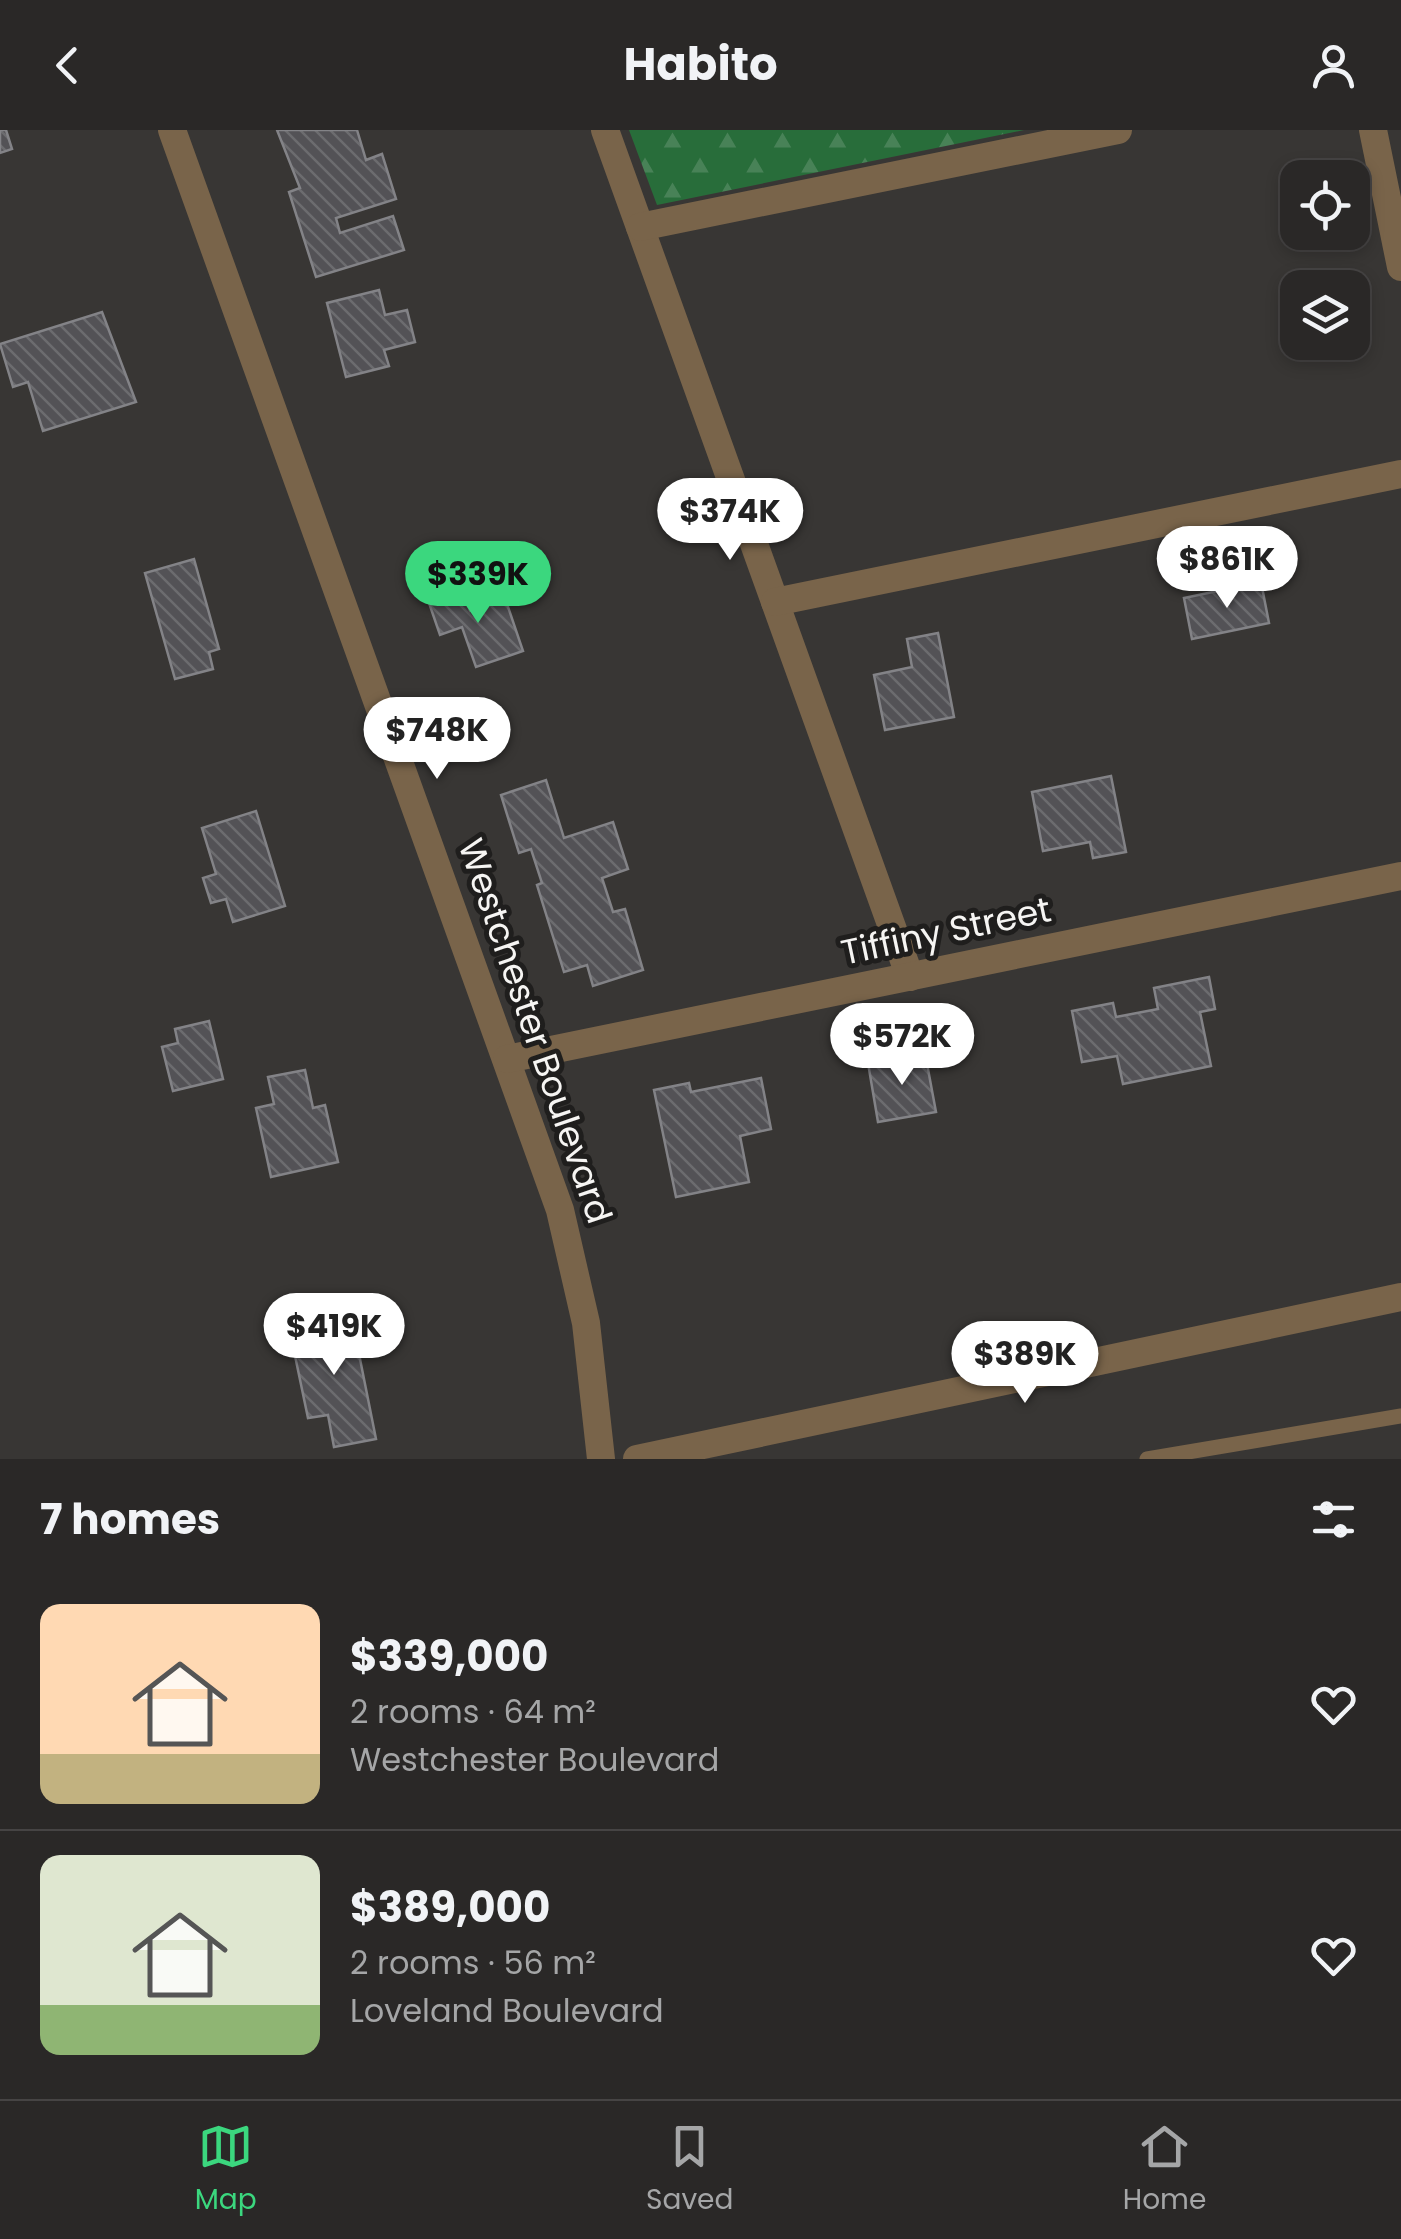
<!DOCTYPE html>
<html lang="en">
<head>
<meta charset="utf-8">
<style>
	:root { --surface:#2a2827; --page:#32302f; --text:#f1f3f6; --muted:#a5a6a7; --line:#464444; --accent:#3bd77e }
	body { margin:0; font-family:Poppins,sans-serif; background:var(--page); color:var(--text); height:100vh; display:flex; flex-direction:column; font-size:38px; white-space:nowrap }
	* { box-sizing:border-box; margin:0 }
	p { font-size:32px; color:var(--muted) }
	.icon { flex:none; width:55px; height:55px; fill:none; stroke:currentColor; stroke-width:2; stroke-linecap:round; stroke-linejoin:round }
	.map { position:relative; height:1329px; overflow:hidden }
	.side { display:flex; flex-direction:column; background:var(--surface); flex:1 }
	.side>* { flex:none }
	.buttons { position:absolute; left:1280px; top:30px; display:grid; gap:20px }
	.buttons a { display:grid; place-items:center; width:90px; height:90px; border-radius:20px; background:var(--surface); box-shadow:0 5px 15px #0003,0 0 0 2px var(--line); font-size:50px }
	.price { position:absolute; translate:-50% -85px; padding:0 22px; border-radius:35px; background:#fff; color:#222; font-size:32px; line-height:65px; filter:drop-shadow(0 2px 5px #0008) }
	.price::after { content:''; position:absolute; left:50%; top:60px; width:30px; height:22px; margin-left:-15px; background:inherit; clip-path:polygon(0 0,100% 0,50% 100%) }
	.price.on { background:var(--accent); color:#111 }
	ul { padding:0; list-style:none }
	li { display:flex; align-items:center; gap:30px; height:250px; padding:0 40px }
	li+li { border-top:2px solid var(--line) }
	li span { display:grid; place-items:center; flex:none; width:280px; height:200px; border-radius:20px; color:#555 }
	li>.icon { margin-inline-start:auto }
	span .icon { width:120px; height:120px; fill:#fffc; stroke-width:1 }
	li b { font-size:42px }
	h2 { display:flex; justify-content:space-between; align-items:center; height:120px; padding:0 40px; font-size:42px }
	header { display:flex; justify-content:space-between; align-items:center; height:130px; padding:0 40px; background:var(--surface); font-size:45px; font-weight:700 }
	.dock { display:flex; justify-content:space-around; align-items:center; height:140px; border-top:2px solid var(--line); background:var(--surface); font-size:28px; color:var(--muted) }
	.dock a { display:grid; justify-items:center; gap:5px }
	.dock .on { color:var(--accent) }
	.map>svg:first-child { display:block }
	.forest { fill:url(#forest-firs) }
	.building { fill:url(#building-back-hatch); stroke:#838387; stroke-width:2.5 }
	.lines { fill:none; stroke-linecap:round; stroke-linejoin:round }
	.service { stroke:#79644a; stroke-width:15 }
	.minor { stroke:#79644a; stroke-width:28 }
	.labels { text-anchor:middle; stroke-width:10; stroke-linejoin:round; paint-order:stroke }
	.street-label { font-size:35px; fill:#f6f5f3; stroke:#1f1e1d }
</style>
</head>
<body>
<header><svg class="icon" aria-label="back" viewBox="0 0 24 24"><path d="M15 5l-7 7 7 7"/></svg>Habito<svg class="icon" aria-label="person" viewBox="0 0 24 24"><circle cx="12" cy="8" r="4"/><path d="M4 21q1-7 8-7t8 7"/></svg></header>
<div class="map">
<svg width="1401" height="1329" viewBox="0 0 1401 1329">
	<defs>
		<pattern id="forest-firs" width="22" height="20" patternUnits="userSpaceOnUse" patternTransform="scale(2.5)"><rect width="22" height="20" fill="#286d3a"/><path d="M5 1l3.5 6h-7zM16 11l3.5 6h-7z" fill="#488257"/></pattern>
		<pattern id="building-back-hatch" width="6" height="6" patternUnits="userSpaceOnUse" patternTransform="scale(2.5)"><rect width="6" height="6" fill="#535256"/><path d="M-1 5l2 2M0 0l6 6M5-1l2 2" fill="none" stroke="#6c6c6f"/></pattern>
	</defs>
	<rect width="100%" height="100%" fill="#383634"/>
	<path class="forest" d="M629,0H1024L657,75Z"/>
	<g class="building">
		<path d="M0,0H6L12,19L0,23Z"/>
		<path d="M277,0H357L366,30L382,24L396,69L336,88L340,103L393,86L404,120L316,147L289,62L300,58Z"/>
		<path d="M379,160L385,185L407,180L415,212L384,220L389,236L346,247L327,173Z"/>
		<path d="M102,182L136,272L43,301L28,252L13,257L0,214Z"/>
		<path d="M194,429L219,519L209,522L213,539L175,549L145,443Z"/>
		<path d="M1261,452L1269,493L1192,509L1184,468Z"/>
		<path d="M462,458L470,481L505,468L523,521L476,537L462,497L440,505L428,470Z"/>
		<path d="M938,503L954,587L885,600L874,545L912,537L907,509Z"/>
		<path d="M1111,646L1126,722L1093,728L1090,712L1043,721L1032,662Z"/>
		<path d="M546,650L564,708L613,692L628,739L602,748L613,782L625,779L643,840L593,856L587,835L564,842L537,755L542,753L531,719L519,723L501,665Z"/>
		<path d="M256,681L285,776L233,792L226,769L211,773L203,748L216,744L202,698Z"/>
		<path d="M1209,847L1215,879L1200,882L1211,936L1123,954L1117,926L1082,932L1072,881L1113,873L1116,887L1158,879L1154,858Z"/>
		<path d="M209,891L223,949L173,961L162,917L178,913L175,899Z"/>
		<path d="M925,923L936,982L878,992L868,933Z"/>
		<path d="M305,940L313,978L325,975L338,1032L271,1047L256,978L274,974L268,947Z"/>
		<path d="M761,948L771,999L740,1006L749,1052L676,1067L654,960L689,953L691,962Z"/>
		<path d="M351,1184L376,1309L334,1317L328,1285L308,1288L289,1197Z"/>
	</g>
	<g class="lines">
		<path class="service" d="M1147,1329L1401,1286"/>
		<g class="minor">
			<path d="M172,0L560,1080L586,1193L601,1329"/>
			<path d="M605,0L910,847"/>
			<path d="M1373,0L1401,137"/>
			<path d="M640,97L1118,0"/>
			<path d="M775,472L1401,344"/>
			<path d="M507,929L1401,746"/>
			<path d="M637,1329L1401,1167"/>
		</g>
	</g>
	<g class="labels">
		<g class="street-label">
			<text transform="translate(946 801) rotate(-12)" y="12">Tiffiny Street</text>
			<text transform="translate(535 901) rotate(71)" y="12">Westchester Boulevard</text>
		</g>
	</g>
</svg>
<div class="buttons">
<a><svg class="icon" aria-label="locate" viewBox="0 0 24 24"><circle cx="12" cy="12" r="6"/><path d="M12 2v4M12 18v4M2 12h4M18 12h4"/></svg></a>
<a><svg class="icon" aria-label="layers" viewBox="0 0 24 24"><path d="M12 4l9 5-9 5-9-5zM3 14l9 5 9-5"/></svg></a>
</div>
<b class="price" style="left:730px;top:433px">$374K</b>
<b class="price" style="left:1227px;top:481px">$861K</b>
<b class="price on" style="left:478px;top:496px">$339K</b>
<b class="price" style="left:437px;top:652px">$748K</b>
<b class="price" style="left:902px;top:958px">$572K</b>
<b class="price" style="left:334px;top:1248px">$419K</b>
<b class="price" style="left:1025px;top:1276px">$389K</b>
</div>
<section class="side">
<h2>7 homes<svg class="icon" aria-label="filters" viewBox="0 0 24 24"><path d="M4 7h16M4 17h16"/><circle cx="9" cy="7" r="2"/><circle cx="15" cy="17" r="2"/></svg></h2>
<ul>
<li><span style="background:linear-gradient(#ffd9b3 75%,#c2b280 0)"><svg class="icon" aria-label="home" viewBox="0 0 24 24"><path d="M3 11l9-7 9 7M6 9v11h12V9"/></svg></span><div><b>$339,000</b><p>2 rooms · 64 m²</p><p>Westchester Boulevard</p></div><svg class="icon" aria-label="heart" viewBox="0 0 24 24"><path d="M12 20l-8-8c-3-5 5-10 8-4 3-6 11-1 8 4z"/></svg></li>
<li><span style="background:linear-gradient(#dfe7d0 75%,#8fb573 0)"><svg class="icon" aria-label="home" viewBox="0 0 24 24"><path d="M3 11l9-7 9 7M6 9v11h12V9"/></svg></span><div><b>$389,000</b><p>2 rooms · 56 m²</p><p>Loveland Boulevard</p></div><svg class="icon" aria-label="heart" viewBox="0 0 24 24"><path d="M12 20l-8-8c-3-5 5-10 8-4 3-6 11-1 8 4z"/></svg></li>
</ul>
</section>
<nav class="dock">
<a class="on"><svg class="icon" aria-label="map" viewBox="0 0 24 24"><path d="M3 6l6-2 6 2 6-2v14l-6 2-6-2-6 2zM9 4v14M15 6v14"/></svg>Map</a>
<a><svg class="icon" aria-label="saved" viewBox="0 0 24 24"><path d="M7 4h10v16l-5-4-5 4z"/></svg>Saved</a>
<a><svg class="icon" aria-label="home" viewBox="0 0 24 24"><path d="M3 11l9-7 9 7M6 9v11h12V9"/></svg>Home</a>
</nav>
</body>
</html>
